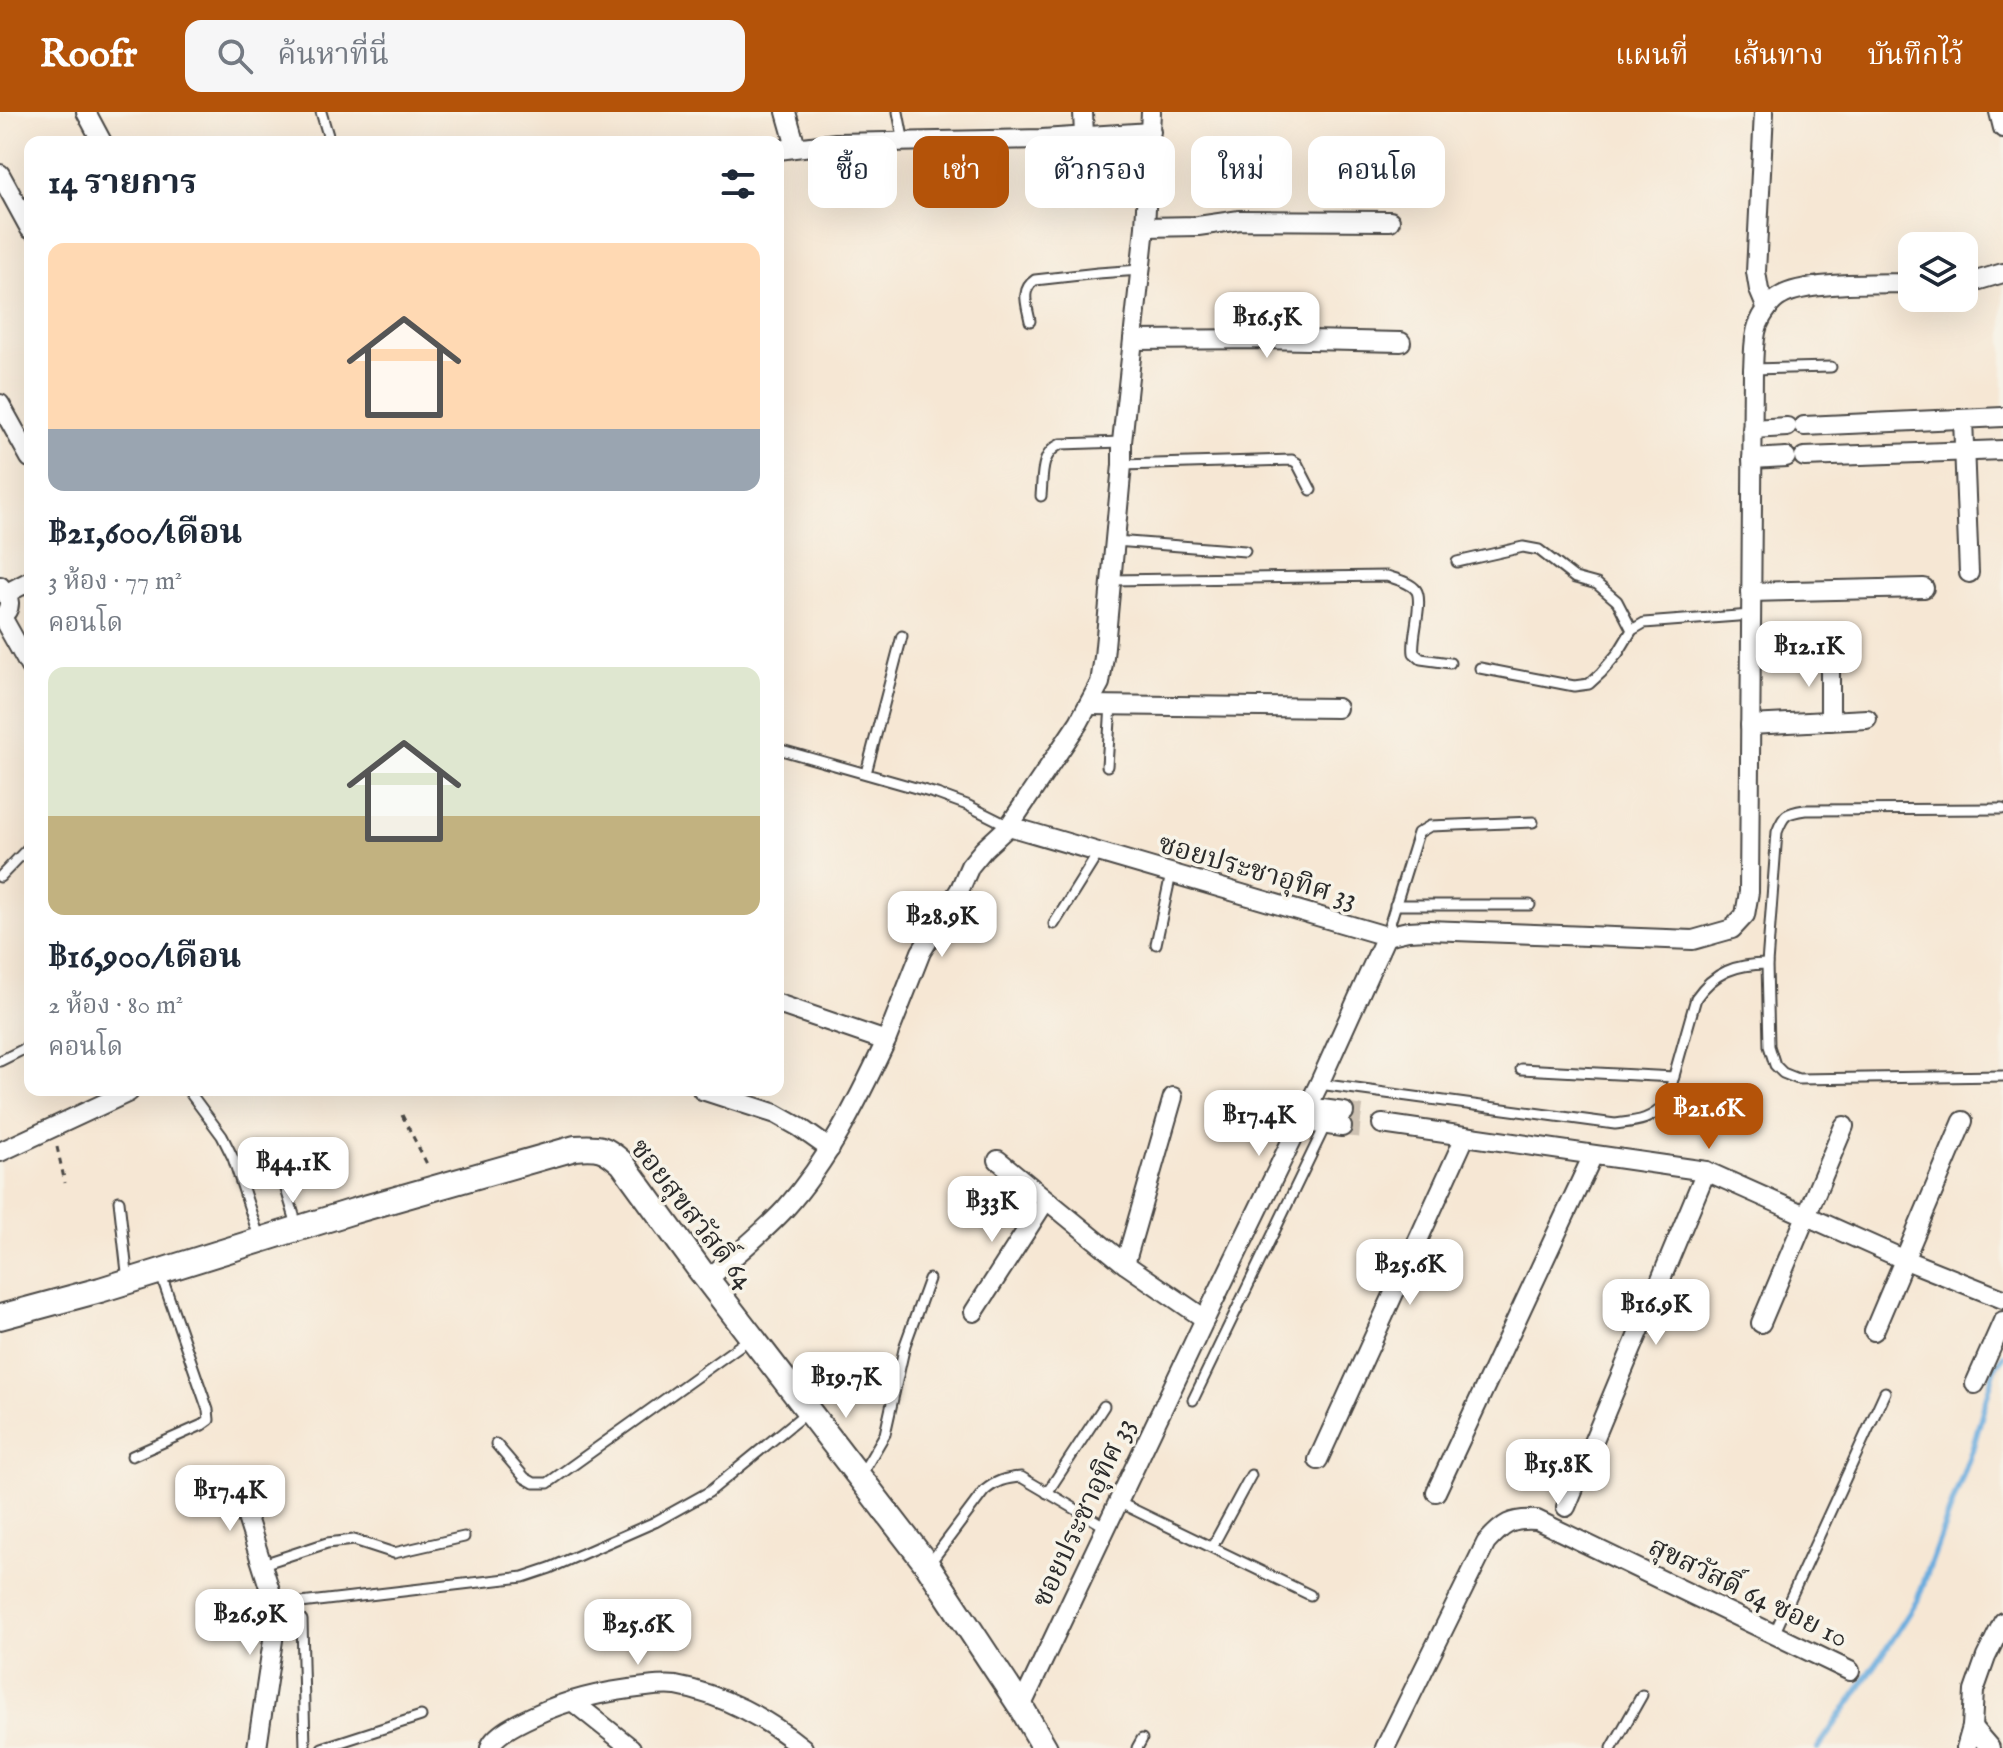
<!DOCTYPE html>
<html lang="th">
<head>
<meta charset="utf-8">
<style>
	:root { --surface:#fff; --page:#f6f6f7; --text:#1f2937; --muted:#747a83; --accent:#b45309 }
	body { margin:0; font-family:"IM FELL English","Noto Serif Thai",serif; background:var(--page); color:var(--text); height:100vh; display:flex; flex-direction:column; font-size:30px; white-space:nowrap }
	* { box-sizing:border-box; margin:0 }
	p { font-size:26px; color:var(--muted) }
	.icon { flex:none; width:44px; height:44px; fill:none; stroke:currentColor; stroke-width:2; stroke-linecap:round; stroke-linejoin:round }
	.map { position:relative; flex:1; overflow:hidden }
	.drawer { position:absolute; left:24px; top:24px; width:760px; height:960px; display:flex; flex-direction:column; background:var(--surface); border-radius:16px; box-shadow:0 8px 32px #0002 }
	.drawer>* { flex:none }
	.top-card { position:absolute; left:808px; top:24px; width:760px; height:72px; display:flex; gap:16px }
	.controls { position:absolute; left:1898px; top:120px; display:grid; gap:16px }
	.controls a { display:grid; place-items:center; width:80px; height:80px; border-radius:16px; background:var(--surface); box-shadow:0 8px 32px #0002; font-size:40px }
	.price { position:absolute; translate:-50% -68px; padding:0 18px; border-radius:16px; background:#fff; color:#222; font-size:26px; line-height:52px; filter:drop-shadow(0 2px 4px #0008) }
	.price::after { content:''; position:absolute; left:50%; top:48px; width:24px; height:18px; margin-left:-12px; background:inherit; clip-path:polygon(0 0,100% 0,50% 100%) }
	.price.current { background:var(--accent); color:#fff }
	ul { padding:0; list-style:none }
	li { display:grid; align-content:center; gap:16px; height:424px; padding:0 24px }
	li span { display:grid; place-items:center; height:248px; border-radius:16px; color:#555 }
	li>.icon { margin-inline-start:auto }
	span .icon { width:144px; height:144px; fill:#fffc; stroke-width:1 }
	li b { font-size:34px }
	h2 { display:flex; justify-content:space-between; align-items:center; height:96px; padding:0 24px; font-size:34px }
	.pill { padding:0 28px; border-radius:16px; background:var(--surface); box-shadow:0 8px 32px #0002; font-size:28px; line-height:72px }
	.pill.current { background:var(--accent); color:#fff }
	header { display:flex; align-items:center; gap:48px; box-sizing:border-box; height:112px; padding:0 40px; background:var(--accent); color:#fff }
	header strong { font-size:38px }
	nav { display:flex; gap:44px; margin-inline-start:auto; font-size:28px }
	.search { width:560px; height:72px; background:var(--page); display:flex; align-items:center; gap:20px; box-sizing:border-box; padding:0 28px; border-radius:16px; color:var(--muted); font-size:30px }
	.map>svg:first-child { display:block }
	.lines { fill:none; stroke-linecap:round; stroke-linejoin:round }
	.stream { stroke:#69acde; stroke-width:6 }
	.minor-tunnel { stroke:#cdc1b2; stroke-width:18; stroke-dasharray:18 9; stroke-linecap:butt }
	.service-casing { stroke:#494744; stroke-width:13 }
	.minor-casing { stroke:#494744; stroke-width:22 }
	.tertiary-casing { stroke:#494744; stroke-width:28 }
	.path { stroke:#494744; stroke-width:3; stroke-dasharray:6 6; stroke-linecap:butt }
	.service { stroke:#fff; stroke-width:9 }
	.minor { stroke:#fff; stroke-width:18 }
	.tertiary { stroke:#fff; stroke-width:24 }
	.labels { text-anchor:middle; stroke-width:7; stroke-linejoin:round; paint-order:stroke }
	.street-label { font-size:28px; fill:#2b2b2b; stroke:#f7f3e8 }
</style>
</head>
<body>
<header>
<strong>Roofr</strong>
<div class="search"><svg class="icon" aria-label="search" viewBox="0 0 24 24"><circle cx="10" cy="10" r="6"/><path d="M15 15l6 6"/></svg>ค้นหาที่นี่</div>
<nav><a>แผนที่</a><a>เส้นทาง</a><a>บันทึกไว้</a></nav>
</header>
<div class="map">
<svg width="2003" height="1636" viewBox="0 0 2003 1636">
	<rect width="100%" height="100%" fill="#f7f3e8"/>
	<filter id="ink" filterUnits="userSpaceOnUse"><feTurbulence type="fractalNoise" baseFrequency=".0125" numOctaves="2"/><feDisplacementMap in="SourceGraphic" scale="16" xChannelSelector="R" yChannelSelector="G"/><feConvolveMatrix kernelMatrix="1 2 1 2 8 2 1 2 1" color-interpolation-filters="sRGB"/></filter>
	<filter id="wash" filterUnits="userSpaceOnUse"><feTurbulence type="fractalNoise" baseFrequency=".006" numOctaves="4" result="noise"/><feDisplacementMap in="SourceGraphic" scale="32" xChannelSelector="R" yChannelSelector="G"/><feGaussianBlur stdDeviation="1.8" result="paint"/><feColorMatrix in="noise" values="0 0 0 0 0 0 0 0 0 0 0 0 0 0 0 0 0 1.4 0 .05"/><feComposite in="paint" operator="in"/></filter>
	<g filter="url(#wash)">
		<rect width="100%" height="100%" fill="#f6e7d4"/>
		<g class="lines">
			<path class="stream" d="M1818,1636L1883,1542L1917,1489L1972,1338L1995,1255L2003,1244"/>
		</g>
	</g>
	<g filter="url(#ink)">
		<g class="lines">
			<g class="minor-tunnel">
				<path d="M1344,1000L1368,1004"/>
				<path d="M1342,1015L1367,1017"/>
			</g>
			<g class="service-casing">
				<g id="service">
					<path d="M321,0L330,30"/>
					<path d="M898,0L904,31"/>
					<path d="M1030,209C1027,193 1020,178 1035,168L1098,161L1140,158"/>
					<path d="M1753,257L1831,255"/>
					<path d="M1122,353L1292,348L1297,351L1311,378"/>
					<path d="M1041,384C1043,364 1040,341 1061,332L1122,330"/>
					<path d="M1115,429L1245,439"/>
					<path d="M1457,450L1523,435L1539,438L1575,466L1597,472L1617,489L1632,518"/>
					<path d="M1111,468L1387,464C1395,467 1410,470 1416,478C1424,489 1411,526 1414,541L1421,547L1450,551"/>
					<path d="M1480,556L1574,574L1589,572L1601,561L1618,541L1632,518L1644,511L1751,503"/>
					<path d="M778,637L937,682L967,693L1009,714"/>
					<path d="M1107,654L1111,593"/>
					<path d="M866,661L902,524"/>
					<path d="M2002,697L1805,698C1786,701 1784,702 1777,720L1767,852L1769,934L1775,953L1783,961L1798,967L2003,964"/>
					<path d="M0,765L30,734"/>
					<path d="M1395,793H1530"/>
					<path d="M1054,812L1099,740"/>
					<path d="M1386,824L1418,721L1430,714L1533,710"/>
					<path d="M1156,832L1171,762"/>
					<path d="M0,949L30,934"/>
					<path d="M1521,957L1674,965"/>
					<path d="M1319,972L1615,1012C1638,1009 1649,1009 1666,992L1696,886C1714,860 1736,852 1767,852"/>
					<path d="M188,978L222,1024L233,1046L260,1128"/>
					<path d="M119,1089L128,1169"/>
					<path d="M297,1113L286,1077L293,1071L314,1065"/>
					<path d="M1193,1288L1327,1010"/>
					<path d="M496,1332L525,1366L534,1371H548L749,1227"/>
					<path d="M132,1344L202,1313L209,1308L208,1298L160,1160"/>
					<path d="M861,1363L885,1322L905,1233L929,1167"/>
					<path d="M1047,1381L1104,1294"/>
					<path d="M1118,1390L1310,1483"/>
					<path d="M1212,1435L1251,1363"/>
					<path d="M930,1451L984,1379C996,1369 1005,1366 1021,1365L1106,1415"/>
					<path d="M263,1452L327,1431L354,1428L394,1441L464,1425"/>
					<path d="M275,1494L523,1465L550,1456L655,1410L709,1380L807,1300"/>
					<path d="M302,1508L305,1636"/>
					<path d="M1774,1522L1885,1280"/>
					<path d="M322,1636L421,1604"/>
					<path d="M1137,1636L1142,1627"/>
					<path d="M1612,1636L1642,1583"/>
				</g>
			</g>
			<g class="minor-casing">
				<g id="minor">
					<path d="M86,0L102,30"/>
					<path d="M786,0L796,35"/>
					<path d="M1083,0L1084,24"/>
					<path d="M1764,0L1756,160L1759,178L1767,197"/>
					<path d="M1999,0L2003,16"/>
					<path d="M778,38L836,31L1042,27L1151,20"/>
					<path d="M0,62L30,117"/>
					<path d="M1145,115L1198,114L1240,108L1390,109"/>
					<path d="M1964,170L1976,169L2003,161"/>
					<path d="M1133,228L1262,227L1401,230"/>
					<path d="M0,292L30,346"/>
					<path d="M1963,307L1969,461"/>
					<path d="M1804,314L2003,305"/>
					<path d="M1752,317L1787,315"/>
					<path d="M1804,345L2003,338"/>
					<path d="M1752,347L1786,345"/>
					<path d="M0,474C11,485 13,497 0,506"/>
					<path d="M1751,480L1924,476"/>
					<path d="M7,481L30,469"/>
					<path d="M2,505L30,555"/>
					<path d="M1089,593L1337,596"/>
					<path d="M1830,609V544"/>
					<path d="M1750,613L1867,607"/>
					<path d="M1009,714L1386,824L1319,972L1205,1207L1021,1595"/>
					<path d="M1386,824L1408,819L1428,818L1693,828L1732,817L1745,803L1749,780L1753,257C1754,244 1753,226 1758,213C1762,203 1771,189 1781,184C1805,169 1881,172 1912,171"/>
					<path d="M886,929L921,840L960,777L970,754L984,737L1009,714L1079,610L1100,571L1104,545L1122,353V330L1145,115L1151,0"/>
					<path d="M702,978L776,1002L799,1015L830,1037"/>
					<path d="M1307,995L1344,1000"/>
					<path d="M1300,1009L1342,1015"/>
					<path d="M1382,1012L1706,1059L1903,1147L2003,1187"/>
					<path d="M0,1040L129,980"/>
					<path d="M998,1048L1125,1152L1205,1207"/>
					<path d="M1125,1152L1173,985"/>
					<path d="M708,1167C734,1144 762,1122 785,1097C829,1048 858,988 886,929L778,892"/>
					<path d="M974,1200L1046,1088"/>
					<path d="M1761,1211L1844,1014"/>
					<path d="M1874,1219L1963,1009"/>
					<path d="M1975,1272L2003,1209"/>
					<path d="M1318,1348L1465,1025"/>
					<path d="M238,1377L275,1494L276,1508L257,1636"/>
					<path d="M1436,1380L1593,1043"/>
					<path d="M1566,1395L1706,1059"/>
					<path d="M572,1589L631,1636"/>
					<path d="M1972,1615L1990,1636"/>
					<path d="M490,1636C493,1623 520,1610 533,1604C568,1587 607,1579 646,1575C655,1574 667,1573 676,1574C722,1582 767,1607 803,1636"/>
					<path d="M1385,1636L1486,1431C1503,1412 1511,1406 1537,1408L1850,1559"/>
					<path d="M1966,1636L1972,1615L1974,1579L1986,1545L2003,1510"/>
				</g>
			</g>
			<g class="tertiary-casing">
				<path id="tertiary" d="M0,1205L100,1178L354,1099L575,1036C599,1034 604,1035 622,1051L700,1158L928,1454L1021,1595L1045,1636"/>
			</g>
			<g class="path">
				<path d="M402,1003L429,1056"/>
				<path d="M57,1035L65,1071"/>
			</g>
			<use href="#service" class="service"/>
			<use href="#minor" class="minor"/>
			<use href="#tertiary" class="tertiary"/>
		</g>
	</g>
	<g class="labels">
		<g class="street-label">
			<text transform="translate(1258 758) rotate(16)" y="10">ซอยประชาอุทิศ 33</text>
			<text transform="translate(693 1101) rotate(52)" y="10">ซอยสุขสวัสดิ์ 64</text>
			<text transform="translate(1082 1400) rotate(-65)" y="10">ซอยประชาอุทิศ 33</text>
			<text transform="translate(1749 1479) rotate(26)" y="10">สุขสวัสดิ์ 64 ซอย 10</text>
		</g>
	</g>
</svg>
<div class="controls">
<a><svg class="icon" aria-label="layers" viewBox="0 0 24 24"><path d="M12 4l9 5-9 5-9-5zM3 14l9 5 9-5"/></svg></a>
</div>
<b class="price" style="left:1267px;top:248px">฿16.5K</b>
<b class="price" style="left:1809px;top:577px">฿12.1K</b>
<b class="price" style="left:942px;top:847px">฿28.9K</b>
<b class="price current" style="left:1709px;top:1039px">฿21.6K</b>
<b class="price" style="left:1259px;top:1046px">฿17.4K</b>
<b class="price" style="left:293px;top:1093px">฿44.1K</b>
<b class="price" style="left:992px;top:1132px">฿33K</b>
<b class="price" style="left:1410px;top:1195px">฿25.6K</b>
<b class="price" style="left:1656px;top:1235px">฿16.9K</b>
<b class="price" style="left:846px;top:1308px">฿19.7K</b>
<b class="price" style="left:1558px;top:1395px">฿15.8K</b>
<b class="price" style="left:230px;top:1421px">฿17.4K</b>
<b class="price" style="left:250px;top:1545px">฿26.9K</b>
<b class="price" style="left:638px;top:1555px">฿25.6K</b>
<div class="top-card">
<a class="pill">ซื้อ</a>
<a class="pill current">เช่า</a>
<a class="pill">ตัวกรอง</a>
<a class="pill">ใหม่</a>
<a class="pill">คอนโด</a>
</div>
<section class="drawer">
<h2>14 รายการ<svg class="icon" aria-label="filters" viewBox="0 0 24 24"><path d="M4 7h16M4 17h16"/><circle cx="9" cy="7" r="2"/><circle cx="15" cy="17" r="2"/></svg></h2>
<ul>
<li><span style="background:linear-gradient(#ffd9b3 75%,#9aa5b1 0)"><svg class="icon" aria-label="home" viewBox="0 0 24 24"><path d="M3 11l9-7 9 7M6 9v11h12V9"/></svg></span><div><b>฿21,600/เดือน</b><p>3 ห้อง · 77 m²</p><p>คอนโด</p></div></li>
<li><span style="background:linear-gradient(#dfe7d0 60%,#c2b280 0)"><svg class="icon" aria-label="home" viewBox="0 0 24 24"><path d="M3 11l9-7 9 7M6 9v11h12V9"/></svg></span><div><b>฿16,900/เดือน</b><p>2 ห้อง · 80 m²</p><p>คอนโด</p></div></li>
</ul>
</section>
</div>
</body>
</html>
